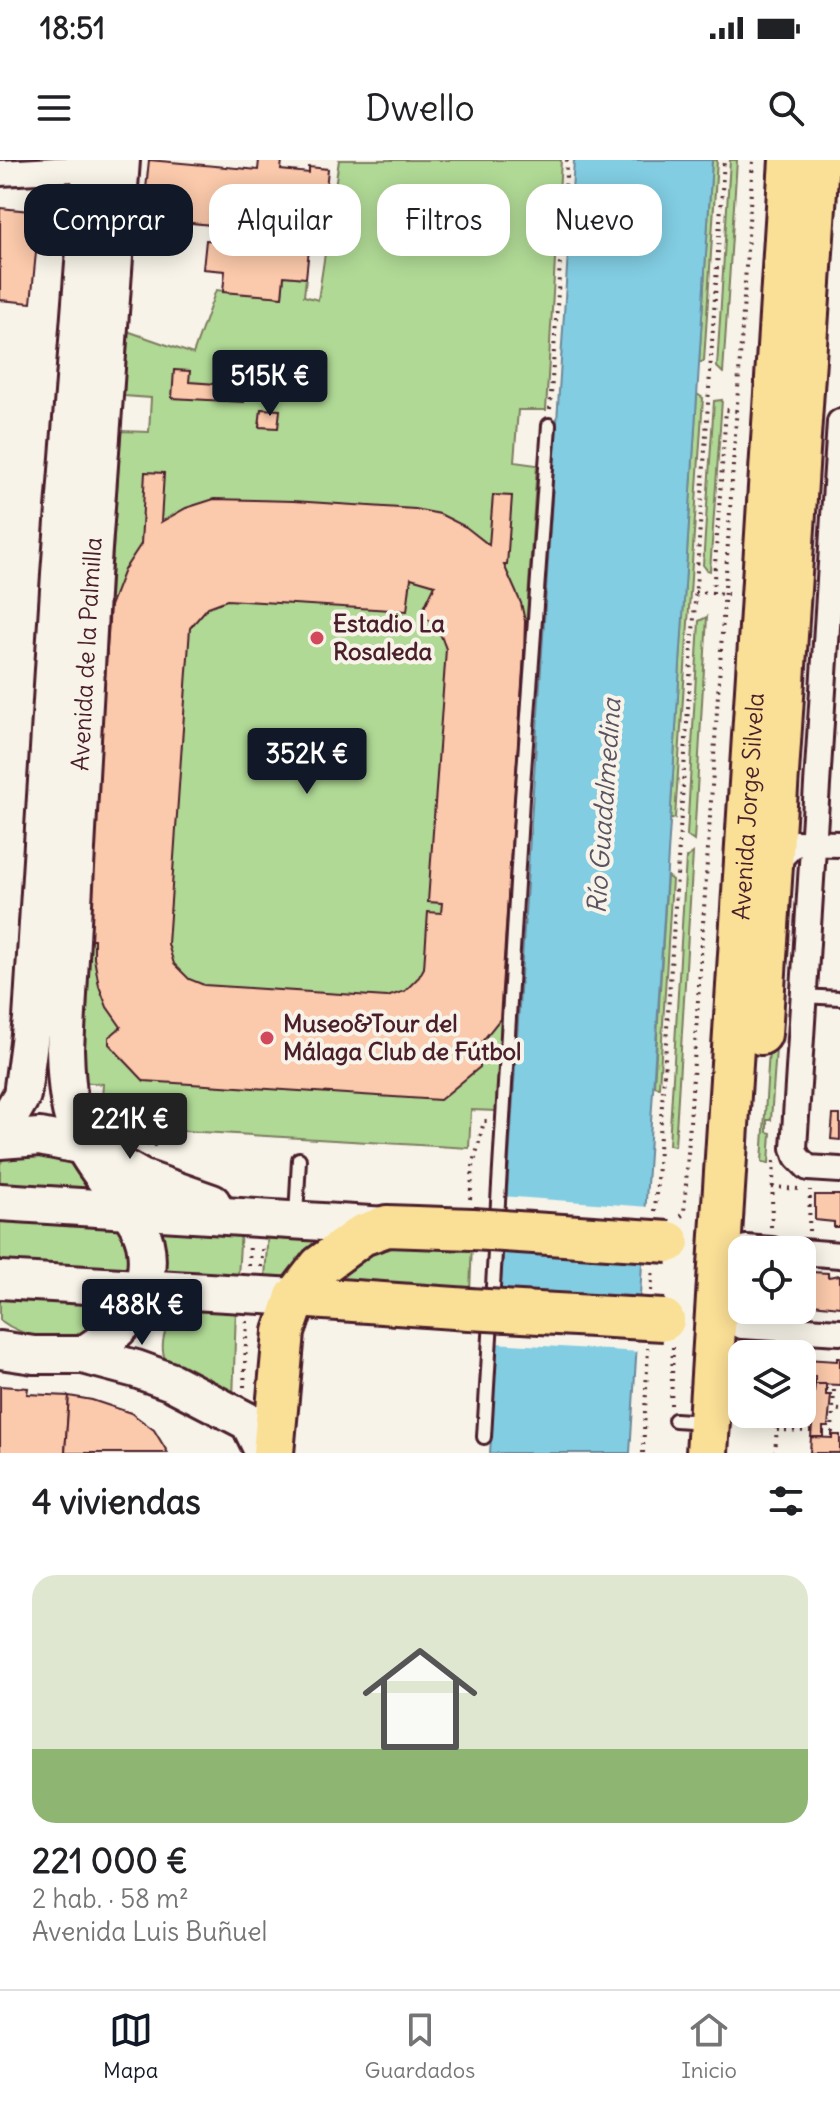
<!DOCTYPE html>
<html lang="es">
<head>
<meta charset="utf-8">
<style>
	:root { --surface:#fff; --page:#f2f2f2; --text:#202124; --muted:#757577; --line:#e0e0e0; --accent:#111827 }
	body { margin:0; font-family:Delius,sans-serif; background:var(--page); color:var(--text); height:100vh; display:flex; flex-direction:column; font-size:30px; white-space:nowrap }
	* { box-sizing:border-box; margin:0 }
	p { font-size:26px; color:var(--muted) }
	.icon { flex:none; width:44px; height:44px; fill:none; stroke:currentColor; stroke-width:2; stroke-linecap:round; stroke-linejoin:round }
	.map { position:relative; height:1293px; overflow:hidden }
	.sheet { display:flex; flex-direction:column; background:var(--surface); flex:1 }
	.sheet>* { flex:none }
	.hud { position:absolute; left:24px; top:24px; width:792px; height:72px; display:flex; gap:16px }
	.buttons { position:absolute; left:728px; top:1076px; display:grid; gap:16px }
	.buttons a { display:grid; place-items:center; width:88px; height:88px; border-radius:16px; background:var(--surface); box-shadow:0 4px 20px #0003; font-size:40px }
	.price { position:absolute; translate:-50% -68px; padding:0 18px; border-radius:8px; background:var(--accent); color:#fff; font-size:26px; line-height:52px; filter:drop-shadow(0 2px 4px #0008) }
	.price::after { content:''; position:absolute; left:50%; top:48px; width:24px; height:18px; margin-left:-12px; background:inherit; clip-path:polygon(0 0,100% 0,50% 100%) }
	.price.selected { background:#222; color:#fff }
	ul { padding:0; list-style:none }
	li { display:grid; align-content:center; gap:16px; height:424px; padding:0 32px }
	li+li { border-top:2px solid var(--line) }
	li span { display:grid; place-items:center; height:248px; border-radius:24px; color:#555 }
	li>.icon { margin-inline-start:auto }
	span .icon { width:144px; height:144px; fill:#fffc; stroke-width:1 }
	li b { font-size:34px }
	h2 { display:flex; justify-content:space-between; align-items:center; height:96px; padding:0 32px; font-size:34px }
	.pill { padding:0 28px; border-radius:24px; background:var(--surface); box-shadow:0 4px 20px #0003; font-size:28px; line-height:72px }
	.pill.selected { background:var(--accent); color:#fff }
	.status { display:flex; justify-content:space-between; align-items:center; height:56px; padding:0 40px; background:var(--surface); direction:ltr }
	.status svg { height:22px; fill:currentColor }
	header { display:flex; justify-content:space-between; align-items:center; height:104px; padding:0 32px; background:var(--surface); font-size:36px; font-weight:600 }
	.tabs { display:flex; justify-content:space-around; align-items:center; height:112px; border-top:2px solid var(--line); background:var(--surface); font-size:22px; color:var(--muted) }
	.tabs a { display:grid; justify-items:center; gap:4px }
	.tabs .selected { color:var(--accent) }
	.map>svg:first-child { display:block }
	.green { fill:#b0d995; stroke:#7d7c60; stroke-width:2 }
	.water { fill:#82cde2; stroke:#6c8799; stroke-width:2 }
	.pier { fill:#f7f3e8 }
	.building { fill:#fbc9ab; stroke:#4a1f2b; stroke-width:2; fill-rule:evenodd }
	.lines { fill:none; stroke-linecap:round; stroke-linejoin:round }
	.service-casing { stroke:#4a1f2b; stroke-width:18 }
	.minor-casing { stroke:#4a1f2b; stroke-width:30 }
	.secondary-casing { stroke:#4a1f2b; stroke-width:42 }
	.primary-casing { stroke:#4a1f2b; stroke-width:46 }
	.path { stroke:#4a1f2b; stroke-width:4; stroke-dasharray:2 6; stroke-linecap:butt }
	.service { stroke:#f7f3e8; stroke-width:12 }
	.minor { stroke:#f7f3e8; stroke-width:24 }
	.secondary { stroke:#f7f3e8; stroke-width:36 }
	.primary { stroke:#fadf96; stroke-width:40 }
	.primary-bridge-casing { stroke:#4a1f2b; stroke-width:46; stroke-linecap:butt }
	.primary-bridge { stroke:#fadf96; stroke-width:40 }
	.poi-dot { fill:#d1495b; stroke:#f7f3e8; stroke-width:3 }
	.labels { text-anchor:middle; stroke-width:8; stroke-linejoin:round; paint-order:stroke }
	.poi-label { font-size:24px; font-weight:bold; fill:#4a1f2b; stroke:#f7f3e8; text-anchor:start }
	.street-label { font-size:24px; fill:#4a1f2b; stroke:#f7f3e8 }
	.water-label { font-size:26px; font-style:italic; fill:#5b5362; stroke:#f7f3e8 }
</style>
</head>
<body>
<div class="status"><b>18:51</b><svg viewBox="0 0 49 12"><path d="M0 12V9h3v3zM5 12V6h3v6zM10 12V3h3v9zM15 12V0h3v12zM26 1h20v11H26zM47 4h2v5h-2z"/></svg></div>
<header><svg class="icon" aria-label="menu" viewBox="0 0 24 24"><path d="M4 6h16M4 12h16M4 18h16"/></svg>Dwello<svg class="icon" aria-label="search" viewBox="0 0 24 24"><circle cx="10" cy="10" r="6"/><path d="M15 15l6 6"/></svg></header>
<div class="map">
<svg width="840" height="1293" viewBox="0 0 840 1293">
	<rect width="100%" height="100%" fill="#f7f3e8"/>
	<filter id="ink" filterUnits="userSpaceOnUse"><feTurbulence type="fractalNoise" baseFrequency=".0125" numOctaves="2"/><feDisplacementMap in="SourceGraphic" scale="16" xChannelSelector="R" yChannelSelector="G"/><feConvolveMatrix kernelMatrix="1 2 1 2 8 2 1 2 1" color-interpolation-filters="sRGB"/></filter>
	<g filter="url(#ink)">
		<g class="green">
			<path d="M339,0H561L546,250H518L514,302L537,305L503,813L497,951L471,950L469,988L100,966L103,924L81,922L87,779L121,271L149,272L151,238L124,236L127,171L193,194L216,130L282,137L284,116L306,118L304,136L318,140Z"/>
			<path d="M712,0H717L704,201L699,203Z"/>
			<path d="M730,0H737L723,213L717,207Z"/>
			<path d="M292,40L307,41V47H313L310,79L288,77Z"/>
			<path d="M697,234L703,238L675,658L670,660Z"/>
			<path d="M722,240L710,411L707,410L703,405L714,241Z"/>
			<path d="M707,457L694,681L687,676L699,461Z"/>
			<path d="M693,693L675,986L669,985L686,698Z"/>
			<path d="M780,715L779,846L771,960H767V972L771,973L769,1003L762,1002Z"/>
			<path d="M667,716L672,720L659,927L654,926Z"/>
			<path d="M10,988L68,992L88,1029L86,1032L0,1026V1004Z"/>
			<path d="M0,1053L110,1062L126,1077L130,1087L128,1109L0,1102Z"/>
			<path d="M241,1068L238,1117L167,1112L164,1109L159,1069Z"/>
			<path d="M268,1069L330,1074L288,1118L265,1119Z"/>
			<path d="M422,1083H472L470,1131L334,1122L333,1115L369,1092Z"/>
			<path d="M0,1136L108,1143L113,1149C106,1156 98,1166 90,1170C62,1185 24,1178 0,1160Z"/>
			<path d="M201,1147L236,1148L233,1241C220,1234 178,1216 170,1207C156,1191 164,1160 182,1151C187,1148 196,1148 201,1147Z"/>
		</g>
		<path class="water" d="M574,0H712L630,1293H490Z"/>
		<g class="pier">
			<path d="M501,1036L650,1047L647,1096L498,1085Z"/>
			<path d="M496,1133L644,1142L641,1192L493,1183Z"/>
		</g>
		<g class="building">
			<path d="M149,0L258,10L259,0H282L281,10L309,13V7L328,9L324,49L306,47L307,41L292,40L288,77L310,79L306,118L284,116L282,137L223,132L225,111L203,109L206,80L219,81L221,66L143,58Z"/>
			<path d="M0,48L40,52L31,143L0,140Z"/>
			<path d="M174,210L190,211L189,222L245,226L244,242L172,238Z"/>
			<path d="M261,249L280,250L278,268L259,267Z"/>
			<path d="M145,312L164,313L161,362L186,348L214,339L293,341L415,349L440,354L466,367L489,385L493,335L512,336L507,405H504L521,443L525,461L524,494L500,859L473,893L480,900V907L440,940L144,921L109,884V877L121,867L107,847L99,826L94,798V779H87L110,446L124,410L141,384ZM411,418L435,425L421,454L438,468L446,489L428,742L442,743L441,753L428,752L424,808L419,817L405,831L387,837L204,825L189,819L174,804L168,784L190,468L208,447L227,440L407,451Z"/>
			<path d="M833,955H840V980L831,979Z"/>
			<path d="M815,1035H840V1067H834V1062L815,1060Z"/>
			<path d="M811,1112L828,1113V1117L840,1115V1147L812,1144L813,1136L809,1135Z"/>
			<path d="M837,1198H840V1225L815,1224V1216H804L805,1199L837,1201Z"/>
			<path d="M815,1224H826V1235H831L828,1267H823V1277H811L812,1266H807L809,1234H814Z"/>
			<path d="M0,1226L28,1228L27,1234L69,1236L65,1293H0Z"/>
			<path d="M69,1236L92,1240L131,1253L154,1270L168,1293H65Z"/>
			<path d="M832,1275H840V1293H810L811,1277L832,1278Z"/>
		</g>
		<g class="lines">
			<g class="service-casing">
				<g id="service">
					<path d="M802,836L840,838"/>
					<path d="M296,1057L299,999"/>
					<path d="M675,1260L705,1262"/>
					<path d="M484,1277L522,639L549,265"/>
				</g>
			</g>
			<g class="minor-casing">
				<g id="minor">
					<path d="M0,13L92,8L103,1"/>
					<path d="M840,262L794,988L797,997L808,1008L840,1010"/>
					<path d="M774,704L795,683L840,684"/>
					<path d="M746,1088L772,1090"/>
					<path d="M802,1092L840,1095"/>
					<path d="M742,1166L840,1172"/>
				</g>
			</g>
			<g class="secondary-casing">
				<g id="secondary">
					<path d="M0,973L22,935L32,859L60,414L92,0"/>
					<path d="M0,980L40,977L84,986L141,1018L212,1043"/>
					<path d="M0,1042L387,1066"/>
					<path d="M0,1120L296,1137"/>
					<path d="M0,1190L34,1195H83L136,1209L172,1222L249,1262L264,1293"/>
					<path id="s1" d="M83,1195C98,1185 114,1175 126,1160C146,1136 154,1095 139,1067C124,1038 98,1015 83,985C68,954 66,923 65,889L91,416L121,0"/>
				</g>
			</g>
			<g class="primary-casing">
				<g id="primary">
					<path d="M761,874L818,0"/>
					<path d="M296,1137L469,1149"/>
					<path d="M273,1293L284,1172L296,1137L320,1106L362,1075L387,1066L473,1069"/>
					<path id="s2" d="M707,1293L790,0"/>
				</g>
			</g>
			<g class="path">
				<path d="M550,249L567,0"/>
				<path d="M695,432L728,434"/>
				<path d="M713,433L726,250L736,251"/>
				<path d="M138,983L156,985"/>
				<path d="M772,1027L798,1029"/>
				<path d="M470,1039L473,1007L484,961H488"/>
				<path d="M655,1051L724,0"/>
				<path d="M681,1056L684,1054L753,0"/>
				<path d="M771,1067L774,1000"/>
				<path d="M809,1071L810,1030"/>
				<path d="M249,1106L250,1083"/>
				<path d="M261,1107L263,1084"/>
				<path d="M651,1131L653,1108"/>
				<path d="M244,1227L247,1159"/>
				<path d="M802,1227L814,1229"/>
				<path d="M826,1230H834L833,1249L840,1250"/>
				<path d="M671,1245L673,1187"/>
				<path d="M777,1270L812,1271"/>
				<path d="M823,1272H832L833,1249"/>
				<path d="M643,1293L648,1188"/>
				<path d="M775,1293L778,1254"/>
			</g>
			<use href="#service" class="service"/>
			<use href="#minor" class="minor"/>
			<use href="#secondary" class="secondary"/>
			<use href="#primary" class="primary"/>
			<g class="primary-bridge-casing">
				<g id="primary-bridge">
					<path d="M473,1069L669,1082"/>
					<path d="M469,1149L664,1160"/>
				</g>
			</g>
			<use href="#primary-bridge" class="primary-bridge"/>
		</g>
	</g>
	<g class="poi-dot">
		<circle cx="317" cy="478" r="8"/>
		<circle cx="267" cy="878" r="8"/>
	</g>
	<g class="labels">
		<g class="poi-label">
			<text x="333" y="472">Estadio La<tspan x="333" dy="28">Rosaleda</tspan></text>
			<text x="283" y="872">Museo&amp;Tour del<tspan x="283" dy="28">Málaga Club de Fútbol</tspan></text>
		</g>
		<g class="street-label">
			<text dy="8" stroke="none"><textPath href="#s1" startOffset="748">Avenida de la Palmilla</textPath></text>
			<text dy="8" stroke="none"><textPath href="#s2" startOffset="648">Avenida Jorge Silvela</textPath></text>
		</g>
		<g class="water-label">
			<text transform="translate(604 646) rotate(-86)" y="9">Río Guadalmedina</text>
		</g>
	</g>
</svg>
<div class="buttons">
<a><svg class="icon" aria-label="locate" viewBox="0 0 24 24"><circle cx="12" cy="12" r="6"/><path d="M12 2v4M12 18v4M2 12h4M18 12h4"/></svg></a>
<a><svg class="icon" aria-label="layers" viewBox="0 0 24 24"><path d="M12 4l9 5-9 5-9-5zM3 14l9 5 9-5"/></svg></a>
</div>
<b class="price" style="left:270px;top:258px">515K €</b>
<b class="price" style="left:307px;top:636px">352K €</b>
<b class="price selected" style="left:130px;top:1001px">221K €</b>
<b class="price" style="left:142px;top:1187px">488K €</b>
<div class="hud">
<a class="pill selected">Comprar</a>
<a class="pill">Alquilar</a>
<a class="pill">Filtros</a>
<a class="pill">Nuevo</a>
</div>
</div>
<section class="sheet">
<h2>4 viviendas<svg class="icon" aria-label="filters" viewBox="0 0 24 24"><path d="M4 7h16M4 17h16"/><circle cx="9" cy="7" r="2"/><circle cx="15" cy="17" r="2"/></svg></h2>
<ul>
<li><span style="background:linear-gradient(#dfe7d0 70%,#8fb573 0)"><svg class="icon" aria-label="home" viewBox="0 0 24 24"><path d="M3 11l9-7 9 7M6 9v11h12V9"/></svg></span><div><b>221 000 €</b><p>2 hab. · 58 m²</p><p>Avenida Luis Buñuel</p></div></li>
</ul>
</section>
<nav class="tabs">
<a class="selected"><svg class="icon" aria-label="map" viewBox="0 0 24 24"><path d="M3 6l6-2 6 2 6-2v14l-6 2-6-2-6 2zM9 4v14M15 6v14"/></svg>Mapa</a>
<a><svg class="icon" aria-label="saved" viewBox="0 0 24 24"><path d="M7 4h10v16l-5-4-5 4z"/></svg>Guardados</a>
<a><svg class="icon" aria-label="home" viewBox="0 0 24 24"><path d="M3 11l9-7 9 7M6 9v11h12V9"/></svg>Inicio</a>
</nav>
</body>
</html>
